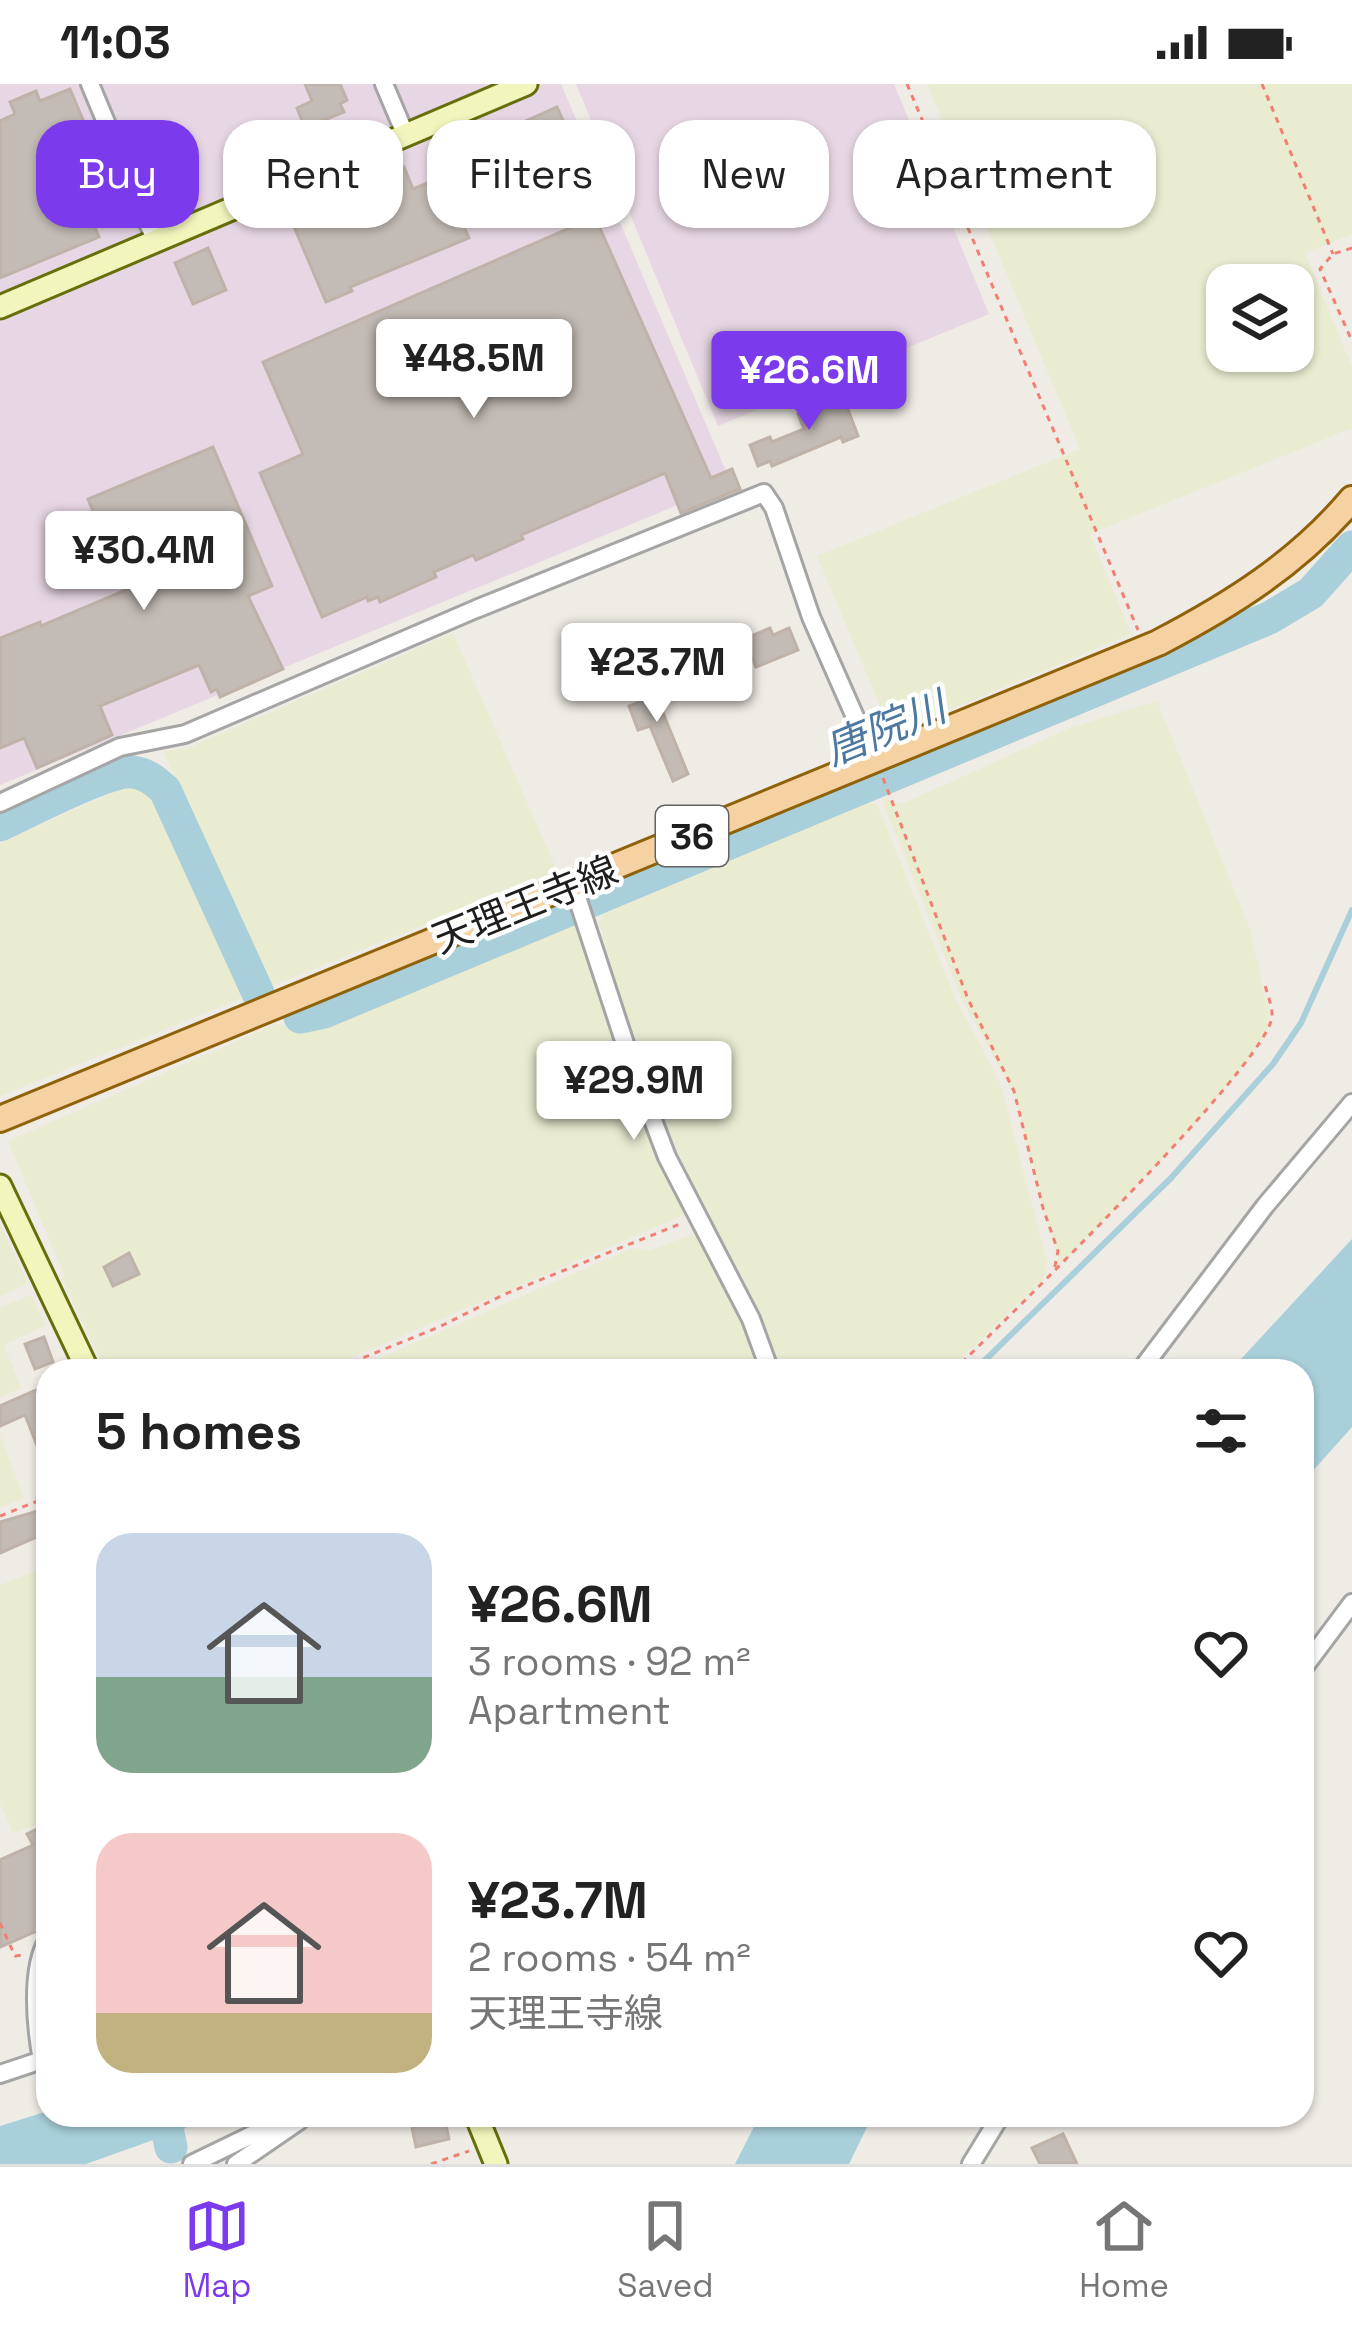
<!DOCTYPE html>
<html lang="en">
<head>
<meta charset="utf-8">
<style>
	:root { --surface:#fff; --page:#f2f2f2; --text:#222; --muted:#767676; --line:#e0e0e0; --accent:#7c3aed }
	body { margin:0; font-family:"Space Grotesk","Noto Sans JP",sans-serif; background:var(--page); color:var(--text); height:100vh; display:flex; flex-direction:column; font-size:45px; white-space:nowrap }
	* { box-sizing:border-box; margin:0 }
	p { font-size:39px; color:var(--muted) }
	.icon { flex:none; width:66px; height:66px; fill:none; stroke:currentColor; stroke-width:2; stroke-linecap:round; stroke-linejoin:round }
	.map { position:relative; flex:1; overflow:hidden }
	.drawer { position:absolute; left:36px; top:1275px; width:1278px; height:768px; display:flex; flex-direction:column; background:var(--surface); border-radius:36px; box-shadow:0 3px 9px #0004 }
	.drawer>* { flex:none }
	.guide { position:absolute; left:36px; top:36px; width:1281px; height:108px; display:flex; gap:24px }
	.fabs { position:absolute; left:1206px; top:180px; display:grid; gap:24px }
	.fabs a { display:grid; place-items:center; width:108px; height:108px; border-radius:24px; background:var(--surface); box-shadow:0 3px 9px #0004; font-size:60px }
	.price { position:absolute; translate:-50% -102px; padding:0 27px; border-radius:12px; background:#fff; color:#222; font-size:39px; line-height:78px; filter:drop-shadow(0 3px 6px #0008) }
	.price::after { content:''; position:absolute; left:50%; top:72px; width:36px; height:27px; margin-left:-18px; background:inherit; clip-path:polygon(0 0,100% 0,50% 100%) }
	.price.current { background:var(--accent); color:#fff }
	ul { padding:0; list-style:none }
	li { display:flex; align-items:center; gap:36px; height:300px; padding:0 60px }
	li span { display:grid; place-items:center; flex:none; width:336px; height:240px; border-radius:36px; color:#555 }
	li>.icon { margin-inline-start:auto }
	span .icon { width:144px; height:144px; fill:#fffc; stroke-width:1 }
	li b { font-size:51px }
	h2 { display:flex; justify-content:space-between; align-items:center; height:144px; padding:0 60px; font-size:51px }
	.tag { padding:0 42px; border-radius:36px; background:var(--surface); box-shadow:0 3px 9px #0004; font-size:42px; line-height:108px }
	.tag.current { background:var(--accent); color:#fff }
	.status { display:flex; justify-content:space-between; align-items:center; height:84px; padding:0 60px; background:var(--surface); direction:ltr }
	.status svg { height:33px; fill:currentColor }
	.dock { display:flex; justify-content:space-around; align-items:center; height:168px; border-top:3px solid var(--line); background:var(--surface); font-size:33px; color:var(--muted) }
	.dock a { display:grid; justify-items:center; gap:6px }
	.dock .current { color:var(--accent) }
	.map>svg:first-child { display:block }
	.industrial { fill:#e7d7e4 }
	.farmland { fill:#eaecd1; fill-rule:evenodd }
	.water { fill:#a8cfda }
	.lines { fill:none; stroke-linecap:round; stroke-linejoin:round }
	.stream { stroke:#a8cfda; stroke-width:6 }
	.river { stroke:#a8cfda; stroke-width:33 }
	.building { fill:#c3bbb5; stroke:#bfb2a8; stroke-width:3 }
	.street-casing { stroke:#a5a5a5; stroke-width:22 }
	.secondary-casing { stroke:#656f0c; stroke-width:27 }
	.primary-casing { stroke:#8f6209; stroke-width:30 }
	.path { stroke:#f18073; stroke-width:3; stroke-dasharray:6 6; stroke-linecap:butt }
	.street { stroke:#fff; stroke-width:16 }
	.secondary { stroke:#f3f6bc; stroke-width:21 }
	.primary { stroke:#f6d2a3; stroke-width:24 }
	.labels { text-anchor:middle; stroke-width:9; stroke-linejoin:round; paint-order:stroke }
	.shield { fill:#fff; stroke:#626262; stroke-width:3 }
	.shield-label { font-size:36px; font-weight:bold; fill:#1e1e1e }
	.street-label { font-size:39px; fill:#1e1e1e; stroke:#fff }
	.water-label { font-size:42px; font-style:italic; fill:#4d78a0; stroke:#fff }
</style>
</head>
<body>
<div class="status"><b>11:03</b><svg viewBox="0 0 49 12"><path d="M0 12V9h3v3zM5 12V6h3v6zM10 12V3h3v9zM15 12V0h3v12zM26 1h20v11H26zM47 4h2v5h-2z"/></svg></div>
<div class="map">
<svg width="1352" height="2080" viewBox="0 0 1352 2080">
	<rect width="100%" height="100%" fill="#efebe5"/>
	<g class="industrial">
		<path d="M0,0H561L731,399L0,701Z"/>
		<path d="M576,0H894L989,230L718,342Z"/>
	</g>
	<g class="farmland">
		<path d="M927,0H1352V150L1305,169L1352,283V344L1090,450L1131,550L892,650L817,472L1080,365ZM1227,201H1293V267H1227Z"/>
		<path d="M453,549L557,787L269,903L163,667L186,665Z"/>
		<path d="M1157,617L1250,845L1270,936L1264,953L1240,986L1190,1046L1063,1179H1057L1058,1171L1043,1126L1014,1009L962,916L883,719L885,714L902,720L1070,644Z"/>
		<path d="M125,703L138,704L153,715L245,913L0,1012V759Z"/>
		<path d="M866,719L877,720L956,916L1000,998L1047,1178L1043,1196L948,1287H780L745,1198L684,1083L634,958L599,839L604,830Z"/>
		<path d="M574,840H580L691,1128L320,1287H107L62,1195L64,1191L8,1057L276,940L305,944L334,939Z"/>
		<path d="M0,1141L28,1200L0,1212Z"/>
		<path d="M698,1148L730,1210L761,1287H350L633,1164L649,1167Z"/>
		<path d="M31,1211L46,1241L4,1261L21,1304L0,1313V1224Z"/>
		<path d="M0,1351L24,1414L0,1424Z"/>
		<path d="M48,1482V1737L13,1749L0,1719V1501Z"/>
	</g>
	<g class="water">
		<path d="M1352,1155V1343L1302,1399V1287H1230Z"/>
		<path d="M48,2027V2031H209L184,2045L86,2080H0V2042Z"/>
		<path d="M760,2031H873L849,2080H735Z"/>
	</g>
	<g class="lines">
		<path class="stream" d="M974,1287L1171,1094L1273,980L1301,939L1352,826"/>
		<g class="river">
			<path d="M0,741C27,729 108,685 133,688C147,690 155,697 165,706L258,909"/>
			<path d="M300,933L324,928L1269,534L1311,509L1352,463"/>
			<path d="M164,2031L171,2063"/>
		</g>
	</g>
	<g class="building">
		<path d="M305,0H340L347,16L340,20L344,28L305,44L297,24L312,17Z"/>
		<path d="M70,5L92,57L97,55L127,127L94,141L99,153L0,194V37L15,30L10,18L36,7L40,17Z"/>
		<path d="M557,23L589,94L541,116L543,120L526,128L499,66L448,90L439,72L499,44L501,48Z"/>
		<path d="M404,83L413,105L442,93L469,154L350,203L352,207L326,218L292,138L327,123L324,118Z"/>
		<path d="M595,133L711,394L732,385L740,405L681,429L665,389L521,451L523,455L476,476L473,471L434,488L436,493L380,518L378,513L368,517L367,513L322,533L260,389L303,370L263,278Z"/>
		<path d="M208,164L226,206L193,220L175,179Z"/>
		<path d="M843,312L858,352L843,358L841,353L772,382L770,377L758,382L750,361L770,353L772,358L804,345L798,330Z"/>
		<path d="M213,363L272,502L248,512L283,585L220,613L217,605L211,608L199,581L100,622L112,651L37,684L24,654L0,664V554L40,538L41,542L126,506L88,415Z"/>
		<path d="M770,544L773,551L789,544L798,566L756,583L744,555Z"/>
		<path d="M645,585L688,690L673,697L650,642L638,646L629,622L642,617L632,589Z"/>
		<path d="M129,1169L139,1190L113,1202L104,1183Z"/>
		<path d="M44,1253L53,1278L35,1285L25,1260Z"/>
		<path d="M43,1303L48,1316L47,1387L25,1331L0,1342V1322Z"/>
		<path d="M48,1424V1448L0,1469V1438Z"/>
		<path d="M48,1740V1842L0,1863V1776L33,1761L27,1750Z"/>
		<path d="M423,2031H444L449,2055L416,2063L410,2034Z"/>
		<path d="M1063,2050L1077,2080H1040L1032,2064Z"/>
	</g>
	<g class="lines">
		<g class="street-casing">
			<g id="street">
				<path d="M90,0L156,158"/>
				<path d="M384,0L406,52"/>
				<path d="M0,719L120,663L185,650L476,525L764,409L774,424L811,533L874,676"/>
				<path d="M573,801L632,981L667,1073L751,1235L770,1287"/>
				<path d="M1140,1287L1265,1122L1352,1019"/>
				<path d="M1302,1586L1352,1519"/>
				<path d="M42,1976C36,1944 30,1884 48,1856"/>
				<path d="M0,1990L48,1974"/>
				<path d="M192,2080L293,2031"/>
				<path d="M236,2080L299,2037"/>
				<path d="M971,2080L1001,2031"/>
			</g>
		</g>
		<g class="secondary-casing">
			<g id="secondary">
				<path d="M0,223L526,0"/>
				<path d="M0,1102L88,1287"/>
				<path d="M476,2031L496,2080"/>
			</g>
		</g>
		<g class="primary-casing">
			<path id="primary" d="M0,1035L1158,559C1231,521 1298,479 1352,415"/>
		</g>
		<g class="path">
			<path d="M907,0L1138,546"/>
			<path d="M1262,0L1333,170"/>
			<path d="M1352,164L1333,170L1320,185L1352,257"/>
			<path d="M883,694L968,915L1014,1007L1043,1124L1058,1167L1054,1187"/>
			<path d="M330,1287L439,1243L505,1210L680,1140"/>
			<path d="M953,1287C1002,1240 1267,980 1272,933C1273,923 1266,907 1264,897"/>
			<path d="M0,1432L48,1413"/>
			<path d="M0,1839L15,1872L22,1871"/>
			<path d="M431,2080L469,2067"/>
		</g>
		<use href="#street" class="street"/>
		<use href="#secondary" class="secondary"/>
		<use href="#primary" class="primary"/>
	</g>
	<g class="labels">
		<rect class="shield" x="656" y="722" width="72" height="60" rx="9"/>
		<g class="shield-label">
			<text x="692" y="765">36</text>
		</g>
		<g class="street-label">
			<text transform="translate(525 820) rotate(-22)" y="14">天理王寺線</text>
		</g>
		<g class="water-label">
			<text transform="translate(885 644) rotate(-22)" y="15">唐院川</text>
		</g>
	</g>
</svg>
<div class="fabs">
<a><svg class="icon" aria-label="layers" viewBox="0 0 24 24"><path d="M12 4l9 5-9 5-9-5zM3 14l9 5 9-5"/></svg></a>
</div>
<b class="price" style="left:474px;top:337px">¥48.5M</b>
<b class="price current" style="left:809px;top:349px">¥26.6M</b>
<b class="price" style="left:144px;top:529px">¥30.4M</b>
<b class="price" style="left:657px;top:641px">¥23.7M</b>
<b class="price" style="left:634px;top:1059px">¥29.9M</b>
<div class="guide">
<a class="tag current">Buy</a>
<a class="tag">Rent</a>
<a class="tag">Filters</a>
<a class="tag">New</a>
<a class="tag">Apartment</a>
</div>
<section class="drawer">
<h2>5 homes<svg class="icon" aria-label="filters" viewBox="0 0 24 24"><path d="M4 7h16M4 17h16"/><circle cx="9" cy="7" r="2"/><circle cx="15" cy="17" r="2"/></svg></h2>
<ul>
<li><span style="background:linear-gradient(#c9d6e8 60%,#7fa58c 0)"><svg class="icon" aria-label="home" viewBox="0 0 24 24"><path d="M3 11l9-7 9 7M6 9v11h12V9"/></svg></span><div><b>¥26.6M</b><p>3 rooms · 92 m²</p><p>Apartment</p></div><svg class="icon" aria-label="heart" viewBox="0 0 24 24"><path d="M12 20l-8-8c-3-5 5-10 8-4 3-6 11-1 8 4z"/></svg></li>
<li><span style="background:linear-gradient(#f6c9c9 75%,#c2b280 0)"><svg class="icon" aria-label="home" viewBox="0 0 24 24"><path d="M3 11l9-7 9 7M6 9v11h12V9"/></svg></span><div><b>¥23.7M</b><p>2 rooms · 54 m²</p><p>天理王寺線</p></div><svg class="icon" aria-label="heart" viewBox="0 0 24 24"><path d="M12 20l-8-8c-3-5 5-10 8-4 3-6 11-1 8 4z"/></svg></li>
</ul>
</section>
</div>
<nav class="dock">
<a class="current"><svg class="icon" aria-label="map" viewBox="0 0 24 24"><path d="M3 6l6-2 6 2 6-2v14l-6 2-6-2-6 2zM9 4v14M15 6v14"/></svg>Map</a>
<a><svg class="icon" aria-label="saved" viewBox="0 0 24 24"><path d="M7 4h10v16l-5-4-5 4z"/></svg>Saved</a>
<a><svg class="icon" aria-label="home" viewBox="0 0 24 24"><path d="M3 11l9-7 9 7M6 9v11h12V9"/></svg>Home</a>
</nav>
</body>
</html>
